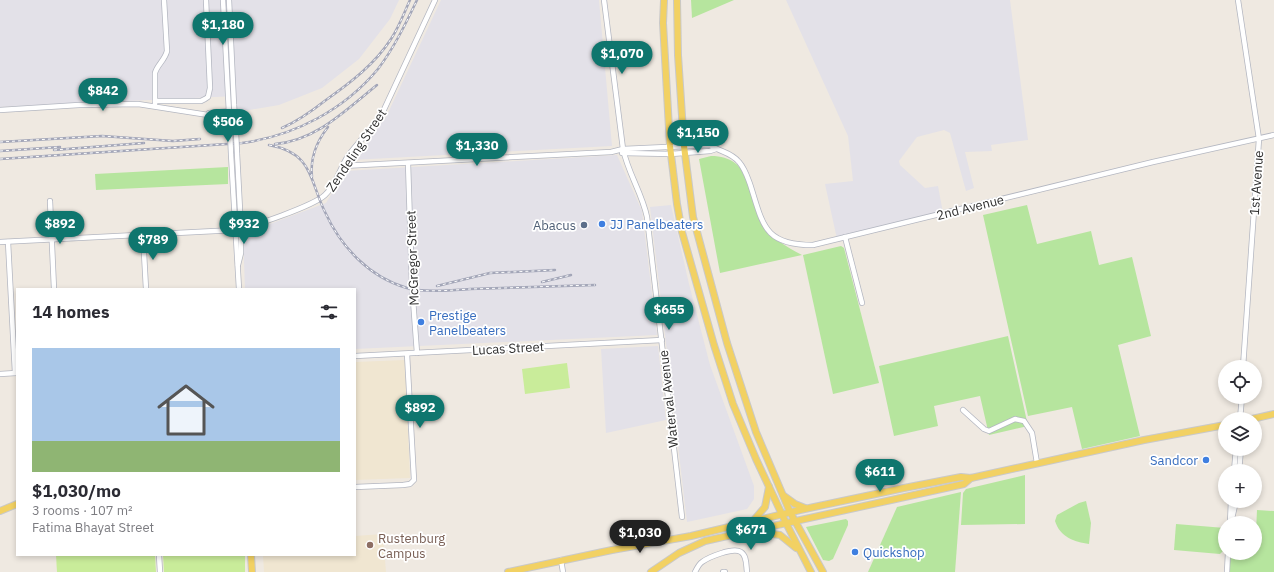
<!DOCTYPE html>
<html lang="en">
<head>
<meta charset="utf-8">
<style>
	:root { --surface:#fff; --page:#f2f2f3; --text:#2b2b33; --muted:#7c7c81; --accent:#0f766e }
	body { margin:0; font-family:"IBM Plex Sans",sans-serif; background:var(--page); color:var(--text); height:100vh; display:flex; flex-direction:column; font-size:15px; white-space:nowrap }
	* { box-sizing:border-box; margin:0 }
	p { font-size:13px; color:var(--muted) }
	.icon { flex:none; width:22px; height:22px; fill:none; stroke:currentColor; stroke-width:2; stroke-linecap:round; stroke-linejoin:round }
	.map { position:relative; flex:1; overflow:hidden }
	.side { position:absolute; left:16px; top:288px; width:340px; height:268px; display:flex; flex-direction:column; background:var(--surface); border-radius:0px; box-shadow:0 2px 6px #0003 }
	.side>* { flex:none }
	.tools { position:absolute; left:1218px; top:360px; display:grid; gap:8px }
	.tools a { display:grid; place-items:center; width:44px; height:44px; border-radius:50%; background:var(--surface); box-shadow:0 2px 6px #0003; font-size:20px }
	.price { position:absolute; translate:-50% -34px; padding:0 9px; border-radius:14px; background:var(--accent); color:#fff; font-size:13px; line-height:26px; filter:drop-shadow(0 1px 2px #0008) }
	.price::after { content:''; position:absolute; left:50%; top:24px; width:12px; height:9px; margin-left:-6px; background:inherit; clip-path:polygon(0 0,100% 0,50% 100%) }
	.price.active { background:#222; color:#fff }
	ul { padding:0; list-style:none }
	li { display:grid; align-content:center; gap:8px; height:212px; padding:0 16px }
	li span { display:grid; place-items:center; height:124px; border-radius:0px; color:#555 }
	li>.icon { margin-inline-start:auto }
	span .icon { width:72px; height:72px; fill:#fffc; stroke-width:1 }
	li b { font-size:17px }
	h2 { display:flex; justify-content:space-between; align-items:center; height:48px; padding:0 16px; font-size:17px }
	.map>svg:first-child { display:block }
	.industrial { fill:#e3e1e8 }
	.education { fill:#f0e6d1 }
	.green { fill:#b6e59e }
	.pitch { fill:#c9ec9a }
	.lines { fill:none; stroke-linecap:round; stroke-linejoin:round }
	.minor-casing { stroke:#b4b7c1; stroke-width:6 }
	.major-casing { stroke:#c9c9c9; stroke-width:8 }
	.minor { stroke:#fff; stroke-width:4.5 }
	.major { stroke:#f2d163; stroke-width:6 }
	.rail-casing { stroke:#a3a6b8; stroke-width:2.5 }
	.rail { stroke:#fff; stroke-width:1; stroke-dasharray:3; stroke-linecap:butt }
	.minor-bridge-casing { stroke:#b4b7c1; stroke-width:6; stroke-linecap:butt }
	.minor-bridge { stroke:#fff; stroke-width:4.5 }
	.shop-dot { fill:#3f7fe0; stroke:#fff; stroke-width:1.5 }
	.service-dot { fill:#5c6f8a; stroke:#fff; stroke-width:1.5 }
	.education-dot { fill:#8d6e63; stroke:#fff; stroke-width:1.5 }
	.labels { text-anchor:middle; stroke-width:3.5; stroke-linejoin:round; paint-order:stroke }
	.street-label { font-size:13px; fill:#2e2e2e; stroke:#fff }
	.shop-label { font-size:13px; fill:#366cbe; stroke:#fff; text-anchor:start }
	.service-label { font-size:13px; fill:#4e5e75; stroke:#fff; text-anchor:end }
	.education-label { font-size:13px; fill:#785e54; stroke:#fff; text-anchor:start }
</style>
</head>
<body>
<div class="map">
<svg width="1274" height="572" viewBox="0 0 1274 572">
	<rect width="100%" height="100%" fill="#efe9e1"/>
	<g class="industrial">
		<path d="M0,0H399L390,19L359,59L322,88L279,105L237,112L236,96L0,107Z"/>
		<path d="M441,0H599L612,146L352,160L386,117Z"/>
		<path d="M786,0H1010L1028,140L991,145L992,151L965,152L974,188L966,191L950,133L944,130L917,137L899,161L900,165L925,188L938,186L943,213L837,239L825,184L853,181L848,136Z"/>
		<path d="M617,155L642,211L657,335L355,349V289H245L243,234L326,203L345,171Z"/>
		<path d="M671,205L689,284L710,365L754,486V499L747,509L687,522L650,207Z"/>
		<path d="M658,346L666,420L606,433L601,349Z"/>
	</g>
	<g class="education">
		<path d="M405,360L410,478L355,480V362Z"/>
		<path d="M383,534L386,572H264L263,555H355V536Z"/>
	</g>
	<g class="green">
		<path d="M691,0H734L692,18Z"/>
		<path d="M711,156C752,156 748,195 762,222C770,238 787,247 802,255L720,273L699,159Z"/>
		<path d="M228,167V184L96,190L95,174Z"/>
		<path d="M1027,205L1037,244L1091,231L1099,265L1132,257L1151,336L1118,345L1140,436L1082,449L1072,407L1028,416L983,215Z"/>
		<path d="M841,246L844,248L879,383L833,394L803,255Z"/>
		<path d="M1008,336L1028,426L989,435L980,396L934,406L938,426L894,436L879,366Z"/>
		<path d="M1025,475V524L961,525L963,493L966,489Z"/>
		<path d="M961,492L955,572H868L897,507Z"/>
		<path d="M1086,501L1091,523L1089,544C1074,542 1060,537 1055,521L1057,515L1079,503Z"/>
		<path d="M1257,510L1274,511V572H1229L1231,553H1255Z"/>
		<path d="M846,519L848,521V525L833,559L829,561L823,560L806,527Z"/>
		<path d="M1176,524L1225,528L1223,551L1220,554L1174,550Z"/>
	</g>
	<g class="pitch">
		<path d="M567,363L570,388L525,394L522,369Z"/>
		<path d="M56,555H155L156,572H57Z"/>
		<path d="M163,555H245V572H164Z"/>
	</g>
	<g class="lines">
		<g class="minor-casing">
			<g id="minor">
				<path d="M223,0L230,132"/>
				<path d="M229,0L234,105L236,132"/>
				<path d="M604,0L623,149C628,173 642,193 647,217L682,517"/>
				<path d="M1238,0L1259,139L1243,367"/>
				<path d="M155,101H201L205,99L208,97L210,88L206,0"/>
				<path d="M155,104V73C157,65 165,60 167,51L164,0"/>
				<path d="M0,110L79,105L138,104L208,115L235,116"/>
				<path d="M209,113L231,111"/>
				<path d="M217,116L229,123"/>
				<path d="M237,153L241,229V253L238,265"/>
				<path d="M622,153L671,154L710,151L716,149"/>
				<path d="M231,154L239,289"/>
				<path d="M408,163L412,286L417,353"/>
				<path d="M342,166L611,152L623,149L710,145C720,152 731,152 739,162C745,169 747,176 750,184C763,224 763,245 813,245L1153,162L1274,135"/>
				<path d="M50,201L54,289"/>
				<path d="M240,214L246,219L257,224"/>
				<path d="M143,235L146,289"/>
				<path d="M845,237L862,303"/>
				<path d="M0,242L235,230C252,227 313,206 325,195C336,185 340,168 348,156C358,142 371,130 381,116L435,0"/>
				<path d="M8,242L15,373"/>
				<path d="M355,356L662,340"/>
				<path d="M0,374L16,373"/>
				<path d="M963,410L984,429L989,431L1015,419L1024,421L1032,433L1037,463"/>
				<path d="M1240,419L1242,397"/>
				<path d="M1234,471L1236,449"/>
				<path d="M1239,471L1241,449"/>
				<path d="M355,487L403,485L410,484L414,480L407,354"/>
				<path d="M1230,523L1231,501"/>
				<path d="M1231,523L1236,501"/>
				<path d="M159,555L160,572"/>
				<path d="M561,560L563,572"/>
				<path d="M695,572C697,568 699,564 702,562C709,557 733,547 741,552C747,556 746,565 747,572"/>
				<path d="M723,572H725"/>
				<path d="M1227,572L1228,553"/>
			</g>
		</g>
		<g class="major-casing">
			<g id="major">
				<path d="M664,0L663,23L670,146L677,204L682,232L714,345L733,404L756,459L786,523L811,572"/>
				<path d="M677,0L678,55L684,146L693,217L727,343L756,432L790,512L823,572"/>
				<path d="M1252,419L1274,414"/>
				<path d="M784,496L795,504L805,508"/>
				<path d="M0,511L17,504"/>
				<path d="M753,521L765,507L769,487"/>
				<path d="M758,532L780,535L796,548"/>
				<path d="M251,555L252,572"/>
				<path d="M508,572L612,550L691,536L800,510L904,488L961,477L971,478L1144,440L1225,425"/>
				<path d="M651,572L679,553L705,541L964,484L971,478"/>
			</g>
		</g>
		<use href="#minor" class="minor"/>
		<use href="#major" class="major"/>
		<g class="rail-casing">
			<g id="rail">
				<path d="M282,128C298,121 312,111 326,100C350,83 375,64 391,39C399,27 404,13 410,0"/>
				<path d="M0,142L102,136L173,141L200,139"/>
				<path d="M275,144C316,141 347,109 377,85"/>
				<path d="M269,145C313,153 309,179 325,212C341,247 369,277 407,288C422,293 454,290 470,289C512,288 553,286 595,285"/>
				<path d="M54,150L144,143"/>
				<path d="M0,151L60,147"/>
				<path d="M0,159L242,143C294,136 344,110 378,69C394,48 406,23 417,0"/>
				<path d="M312,177C310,159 317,141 328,127"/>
				<path d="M542,282L571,275"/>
				<path d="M437,286L490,273L555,270"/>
			</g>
		</g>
		<use href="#rail" class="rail"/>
		<g class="minor-bridge-casing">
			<g id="minor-bridge">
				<path d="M230,132L231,154"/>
				<path d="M236,132L237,153"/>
			</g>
		</g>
		<use href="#minor-bridge" class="minor-bridge"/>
	</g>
	<g class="shop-dot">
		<circle cx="602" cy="224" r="4"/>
		<circle cx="421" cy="322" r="4"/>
		<circle cx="1206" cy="460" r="4"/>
		<circle cx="855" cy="552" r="4"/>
	</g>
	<circle class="service-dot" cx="584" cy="225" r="4"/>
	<circle class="education-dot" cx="370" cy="545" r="4"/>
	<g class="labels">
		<g class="street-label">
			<text transform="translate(356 150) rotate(-56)" y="5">Zendeling Street</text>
			<text transform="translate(1256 183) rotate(-86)" y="5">1st Avenue</text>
			<text transform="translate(970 207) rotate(-14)" y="5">2nd Avenue</text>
			<text transform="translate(412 258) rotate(-92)" y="5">McGregor Street</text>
			<text transform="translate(508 348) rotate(-3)" y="5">Lucas Street</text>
			<text transform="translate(668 399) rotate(-96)" y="5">Waterval Avenue</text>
		</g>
		<g class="shop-label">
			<text x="610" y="229">JJ Panelbeaters</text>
			<text x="429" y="320">Prestige<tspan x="429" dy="15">Panelbeaters</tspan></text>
			<text x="1198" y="465" text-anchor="end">Sandcor</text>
			<text x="863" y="557">Quickshop</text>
		</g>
		<g class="service-label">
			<text x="576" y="230">Abacus</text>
		</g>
		<g class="education-label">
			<text x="378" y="543">Rustenburg<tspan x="378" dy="15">Campus</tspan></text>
		</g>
	</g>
</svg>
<div class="tools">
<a><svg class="icon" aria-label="locate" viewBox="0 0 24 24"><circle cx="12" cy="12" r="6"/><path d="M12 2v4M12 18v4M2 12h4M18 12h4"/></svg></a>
<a><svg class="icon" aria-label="layers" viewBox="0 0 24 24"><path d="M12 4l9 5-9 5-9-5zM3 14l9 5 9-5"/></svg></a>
<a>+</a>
<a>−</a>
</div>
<b class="price" style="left:223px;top:46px">$1,180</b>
<b class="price" style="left:622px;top:75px">$1,070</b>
<b class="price" style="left:103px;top:112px">$842</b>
<b class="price" style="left:228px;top:143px">$506</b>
<b class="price" style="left:698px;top:154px">$1,150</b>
<b class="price" style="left:477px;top:167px">$1,330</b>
<b class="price" style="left:60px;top:245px">$892</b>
<b class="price" style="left:244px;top:245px">$932</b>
<b class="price" style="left:153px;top:261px">$789</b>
<b class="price" style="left:669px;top:331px">$655</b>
<b class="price" style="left:420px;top:429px">$892</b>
<b class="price" style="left:880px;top:493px">$611</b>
<b class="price" style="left:751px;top:551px">$671</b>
<b class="price active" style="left:640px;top:554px">$1,030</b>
<section class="side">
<h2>14 homes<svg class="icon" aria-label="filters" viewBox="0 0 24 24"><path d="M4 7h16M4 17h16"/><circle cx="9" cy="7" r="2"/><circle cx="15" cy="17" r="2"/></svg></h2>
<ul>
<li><span style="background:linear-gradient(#a9c7e8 75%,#8fb573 0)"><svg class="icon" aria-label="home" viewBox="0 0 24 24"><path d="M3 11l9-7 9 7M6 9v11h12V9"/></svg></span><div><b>$1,030/mo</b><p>3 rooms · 107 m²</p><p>Fatima Bhayat Street</p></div></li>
</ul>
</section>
</div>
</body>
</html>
